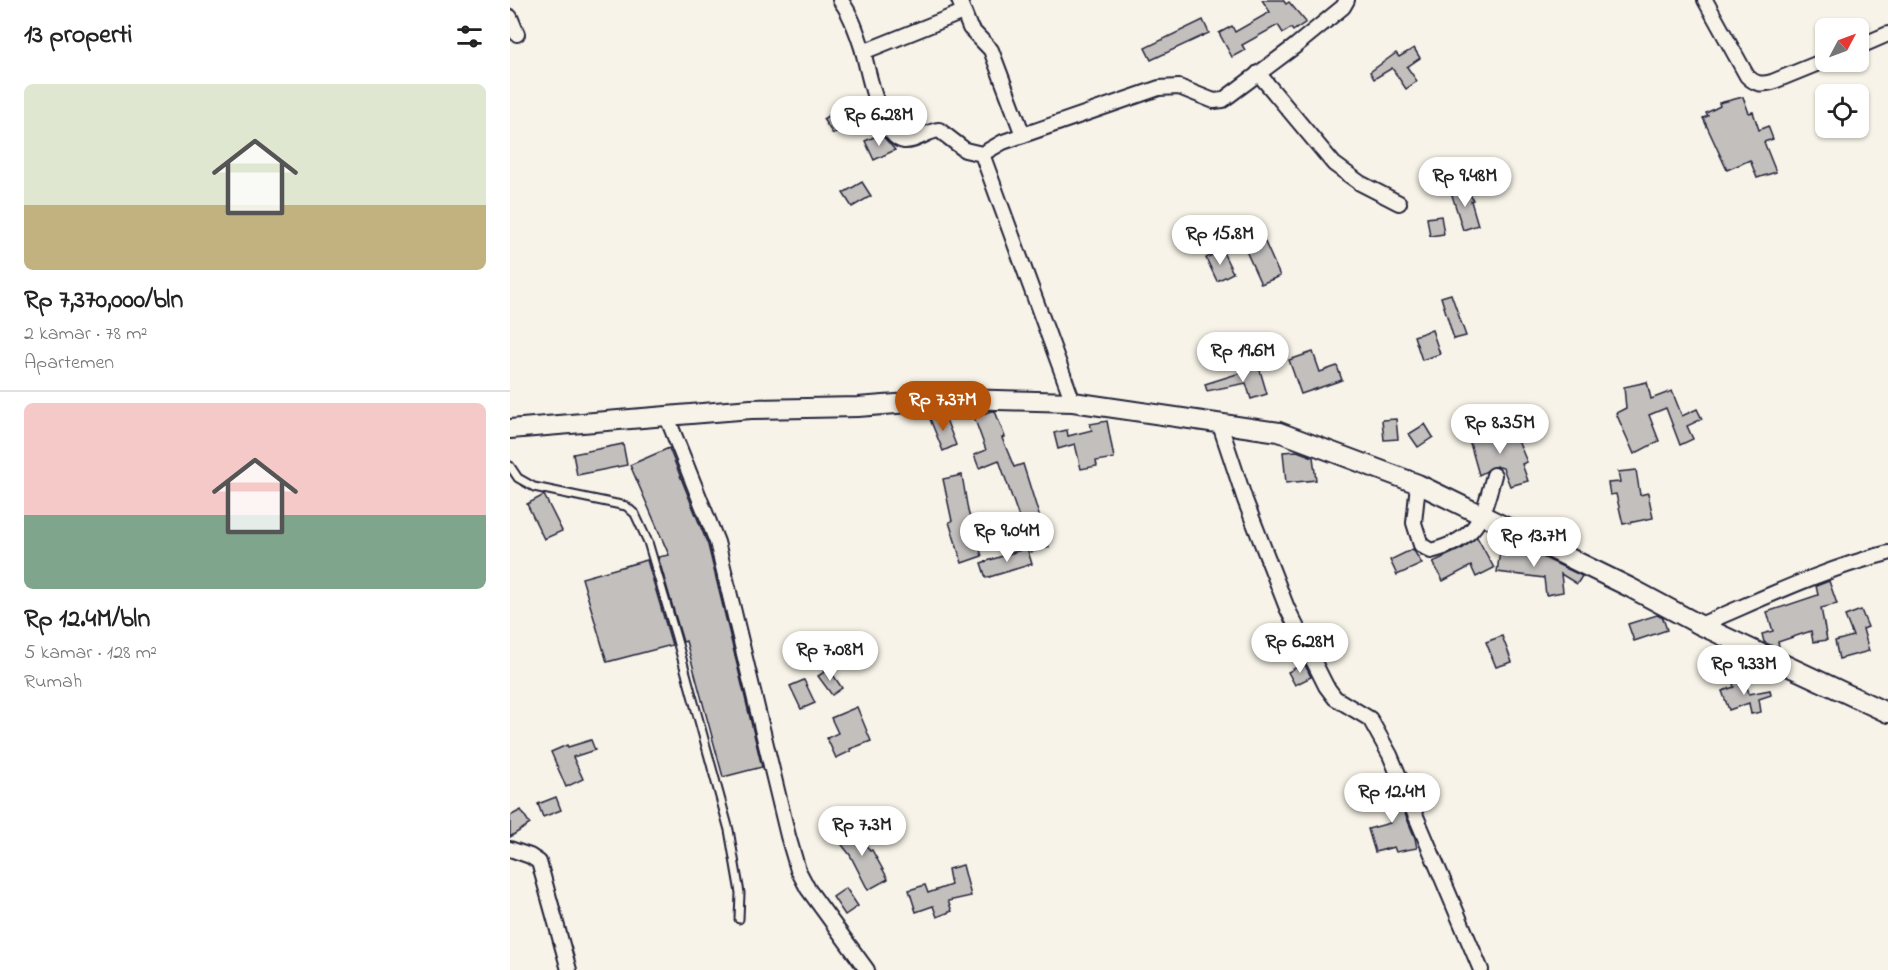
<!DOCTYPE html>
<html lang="id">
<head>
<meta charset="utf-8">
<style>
	:root { --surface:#fff; --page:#f6f6f6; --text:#222; --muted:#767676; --line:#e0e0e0; --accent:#b45309 }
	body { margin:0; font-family:"Indie Flower",sans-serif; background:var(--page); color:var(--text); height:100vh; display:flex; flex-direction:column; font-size:22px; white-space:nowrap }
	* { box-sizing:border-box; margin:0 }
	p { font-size:20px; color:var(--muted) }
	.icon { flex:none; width:33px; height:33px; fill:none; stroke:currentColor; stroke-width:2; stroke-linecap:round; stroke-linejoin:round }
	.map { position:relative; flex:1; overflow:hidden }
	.sheet { display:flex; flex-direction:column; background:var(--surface); width:510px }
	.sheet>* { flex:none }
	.needle { width:39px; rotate:49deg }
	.controls { position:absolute; left:1305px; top:18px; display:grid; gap:12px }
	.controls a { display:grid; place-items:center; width:54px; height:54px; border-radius:9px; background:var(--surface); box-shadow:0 2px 4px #0004; font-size:30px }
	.price { position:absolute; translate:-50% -51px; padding:0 14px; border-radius:21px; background:#fff; color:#222; font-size:20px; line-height:39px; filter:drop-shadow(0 2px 3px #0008) }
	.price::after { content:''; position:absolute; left:50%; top:36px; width:18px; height:14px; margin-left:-9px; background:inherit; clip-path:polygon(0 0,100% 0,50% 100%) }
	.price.current { background:var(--accent); color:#fff }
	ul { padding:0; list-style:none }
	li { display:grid; align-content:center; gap:12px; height:318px; padding:0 24px }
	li+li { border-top:2px solid var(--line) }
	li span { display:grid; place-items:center; height:186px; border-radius:9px; color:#555 }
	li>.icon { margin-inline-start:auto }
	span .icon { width:108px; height:108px; fill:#fffc; stroke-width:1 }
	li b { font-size:26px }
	h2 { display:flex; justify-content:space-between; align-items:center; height:72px; padding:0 24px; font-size:26px }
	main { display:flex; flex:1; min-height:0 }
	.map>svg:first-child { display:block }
	.building { fill:#c2bfbd; stroke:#22223b; stroke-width:1.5 }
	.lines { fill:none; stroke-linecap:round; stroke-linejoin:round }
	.service-casing { stroke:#22223b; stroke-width:11 }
	.minor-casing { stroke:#22223b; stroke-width:18 }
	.secondary-casing { stroke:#22223b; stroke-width:22 }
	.service { stroke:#f7f3e8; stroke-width:7 }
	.minor { stroke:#f7f3e8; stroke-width:14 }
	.secondary { stroke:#f7f3e8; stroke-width:18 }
</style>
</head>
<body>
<main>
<section class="sheet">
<h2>13 properti<svg class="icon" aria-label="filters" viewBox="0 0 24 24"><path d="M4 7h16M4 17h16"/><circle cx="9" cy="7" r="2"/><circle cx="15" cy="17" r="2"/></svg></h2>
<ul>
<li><span style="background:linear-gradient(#dfe7d0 65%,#c2b280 0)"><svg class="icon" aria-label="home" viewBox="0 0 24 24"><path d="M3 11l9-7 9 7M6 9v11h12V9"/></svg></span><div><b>Rp 7,370,000/bln</b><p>2 kamar · 78 m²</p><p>Apartemen</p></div></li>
<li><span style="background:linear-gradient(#f6c9c9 60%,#7fa58c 0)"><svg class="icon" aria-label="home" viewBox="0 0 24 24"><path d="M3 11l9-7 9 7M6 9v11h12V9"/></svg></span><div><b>Rp 12.4M/bln</b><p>5 kamar · 128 m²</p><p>Rumah</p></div></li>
</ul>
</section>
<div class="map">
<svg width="1378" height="970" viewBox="0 0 1378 970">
	<rect width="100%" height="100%" fill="#f7f3e8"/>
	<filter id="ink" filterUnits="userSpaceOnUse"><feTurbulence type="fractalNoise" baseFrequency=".0167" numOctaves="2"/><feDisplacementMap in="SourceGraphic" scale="12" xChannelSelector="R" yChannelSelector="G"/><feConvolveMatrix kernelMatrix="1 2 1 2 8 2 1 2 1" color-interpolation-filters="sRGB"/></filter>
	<g filter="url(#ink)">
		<g class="building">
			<path d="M752,0H773L776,4L779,2L796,22L783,31L781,28L773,33L768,25L732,45L735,50L722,57L709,33L722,26L725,32L760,12Z"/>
			<path d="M693,20L699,33L641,60L635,48Z"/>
			<path d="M904,48L910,58L897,67L907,81L896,89L882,68L864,79L860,72L886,53L889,57Z"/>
			<path d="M1233,97L1239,113L1243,112L1249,130L1258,126L1263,139L1254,142L1266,172L1247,178L1240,160L1217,170L1193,118L1198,116L1196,113L1210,106L1209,103Z"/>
			<path d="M327,110L337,125L323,134L313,119Z"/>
			<path d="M371,134L385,150L364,160L355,141Z"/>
			<path d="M352,182L361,196L342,207L333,193Z"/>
			<path d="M955,185L963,200L961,201L968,225L953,230L941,192Z"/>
			<path d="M931,216L934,234L920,236L917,218Z"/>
			<path d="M746,222L770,276L751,284L727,231Z"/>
			<path d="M712,250L723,273L707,281L696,258Z"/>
			<path d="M941,294L956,336L944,339L931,297Z"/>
			<path d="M922,330L930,354L912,360L904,336Z"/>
			<path d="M803,352L810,372L827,366L832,380L791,394L779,360Z"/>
			<path d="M749,367L757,394L741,399L736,383L697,391L695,384Z"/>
			<path d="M1137,382L1141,399L1162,391L1172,416L1187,409L1192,419L1177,426L1183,439L1170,445L1156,408L1139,415L1149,441L1124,454L1106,413L1116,408L1114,387Z"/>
			<path d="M481,411H485L495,437L492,438L504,467L513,464L539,547L521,552L489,460L469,468L464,455L476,450L464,417Z"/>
			<path d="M434,414L446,445L433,451L420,419Z"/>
			<path d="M886,419L888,439L874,440L872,420Z"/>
			<path d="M597,421L604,458L586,461L587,466L571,469L565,444L548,449L544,433L557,430L558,436L582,430L580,424Z"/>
			<path d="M915,424L923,437L908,447L899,434Z"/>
			<path d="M1003,429L1017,462L1012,464L1018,481L1000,486L993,468L986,466L969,475L958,436L978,430L981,438Z"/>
			<path d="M113,444L117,465L67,475L63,454Z"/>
			<path d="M159,448L198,545L252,767L213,777L176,641L173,642L148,557L159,555L120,465Z"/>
			<path d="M787,451L803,457L806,480L776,483L773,452Z"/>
			<path d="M1126,470L1130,495L1138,493L1143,518L1113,524L1106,494L1100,495L1098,483L1110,482L1108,472Z"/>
			<path d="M452,475L458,511L472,556L452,563L439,522L442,521L433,479Z"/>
			<path d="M34,495L52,531L34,539L17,504Z"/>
			<path d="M967,537L984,568L966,577L961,566L933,581L923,562L953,548Z"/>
			<path d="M991,544L1012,547L1072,576L1067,584L1051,574L1053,592L1036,595L1034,578L987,572Z"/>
			<path d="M517,548L522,564L476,578L471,563Z"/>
			<path d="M903,549L912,564L887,575L880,560Z"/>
			<path d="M137,560L162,645L97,662L72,578Z"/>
			<path d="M1319,581L1327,604L1311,608L1317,640L1303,642L1301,631L1268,642L1269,646L1264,647L1254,642L1252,634L1263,631L1257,612L1308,595L1306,586Z"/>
			<path d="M1351,610L1358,627L1353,629L1359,651L1329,659L1325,641L1343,636L1335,616Z"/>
			<path d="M1147,615L1153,618L1157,630L1124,641L1118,624Z"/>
			<path d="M992,636L1002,662L986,667L976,642Z"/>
			<path d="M794,663L801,677L785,685L778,672Z"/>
			<path d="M319,669L332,688L322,695L308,676Z"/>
			<path d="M1234,676L1239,694L1260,690L1261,695L1249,699L1251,712L1241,714L1239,703L1219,710L1212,691L1224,687L1222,680Z"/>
			<path d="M294,680L305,703L291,709L280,686Z"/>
			<path d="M347,707L361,741L340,749L341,751L326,758L317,738L328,733L321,718Z"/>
			<path d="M81,740L85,750L63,757L73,779L56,787L41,752L57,745L58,747Z"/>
			<path d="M883,785L905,838L907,848L886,852L884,847L865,852L858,829L880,823L876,803L864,807L859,793Z"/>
			<path d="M46,797L51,810L33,817L28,804Z"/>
			<path d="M11,810L20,824L0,837V816Z"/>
			<path d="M342,824L360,851L362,850L378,879L358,890L340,855L325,836Z"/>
			<path d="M453,865L461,896L438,901L442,911L427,917L423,906L406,912L399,890L415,885L418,893L441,885L438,869Z"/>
			<path d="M336,888L348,906L335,915L323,897Z"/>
		</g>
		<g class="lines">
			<g class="service-casing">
				<path id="service" d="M0,466L8,478L24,487L116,506L125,514L138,542L166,637L219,830L230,893L229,919"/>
			</g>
			<g class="minor-casing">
				<g id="minor">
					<path d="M330,0C341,13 348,35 353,51C358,70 370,138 394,141C406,142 417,131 429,130L455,150L472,154L563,402"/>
					<path d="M449,0L460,28L481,50L513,135"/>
					<path d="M1195,0L1237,76C1245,84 1251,85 1262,82L1316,60"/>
					<path d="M0,17L7,34"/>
					<path d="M1348,47L1378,34"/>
					<path d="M353,52L453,12"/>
					<path d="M748,73L824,164L850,183L889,203"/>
					<path d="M472,154L493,142L649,88L669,87L704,101L713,100L784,47L833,7L837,0"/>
					<path d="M157,417L207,542L278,836L288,870L298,889L357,970"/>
					<path d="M709,422L735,500L777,608L816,686L825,698L860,719L880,755L971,970"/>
					<path d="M908,484L904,523L911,545L921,551C968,539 972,519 984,475"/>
					<path d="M1190,625C1252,599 1313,569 1378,553"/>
					<path d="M0,849L20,856L29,862L59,970"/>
				</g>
			</g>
			<g class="secondary-casing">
				<path id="secondary" d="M0,429L241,409L348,407L450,399L563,402L769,432L908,484L1119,587L1190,625L1378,713"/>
			</g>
			<use href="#service" class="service"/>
			<use href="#minor" class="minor"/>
			<use href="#secondary" class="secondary"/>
		</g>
	</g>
</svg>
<div class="controls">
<a><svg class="needle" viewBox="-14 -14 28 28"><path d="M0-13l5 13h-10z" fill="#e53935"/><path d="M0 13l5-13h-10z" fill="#767676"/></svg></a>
<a><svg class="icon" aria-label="locate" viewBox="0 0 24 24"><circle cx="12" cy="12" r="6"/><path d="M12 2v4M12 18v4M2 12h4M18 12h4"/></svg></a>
</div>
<b class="price" style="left:369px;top:147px">Rp 6.28M</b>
<b class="price" style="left:955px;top:208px">Rp 9.48M</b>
<b class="price" style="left:710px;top:266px">Rp 15.8M</b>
<b class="price" style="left:733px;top:383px">Rp 19.6M</b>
<b class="price current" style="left:433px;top:432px">Rp 7.37M</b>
<b class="price" style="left:990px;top:455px">Rp 8.35M</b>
<b class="price" style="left:497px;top:563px">Rp 9.04M</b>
<b class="price" style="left:1024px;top:568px">Rp 13.7M</b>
<b class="price" style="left:790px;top:674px">Rp 6.28M</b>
<b class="price" style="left:320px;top:682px">Rp 7.08M</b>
<b class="price" style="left:1234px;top:696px">Rp 9.33M</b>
<b class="price" style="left:882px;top:824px">Rp 12.4M</b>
<b class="price" style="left:352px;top:857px">Rp 7.3M</b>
</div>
</main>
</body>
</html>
